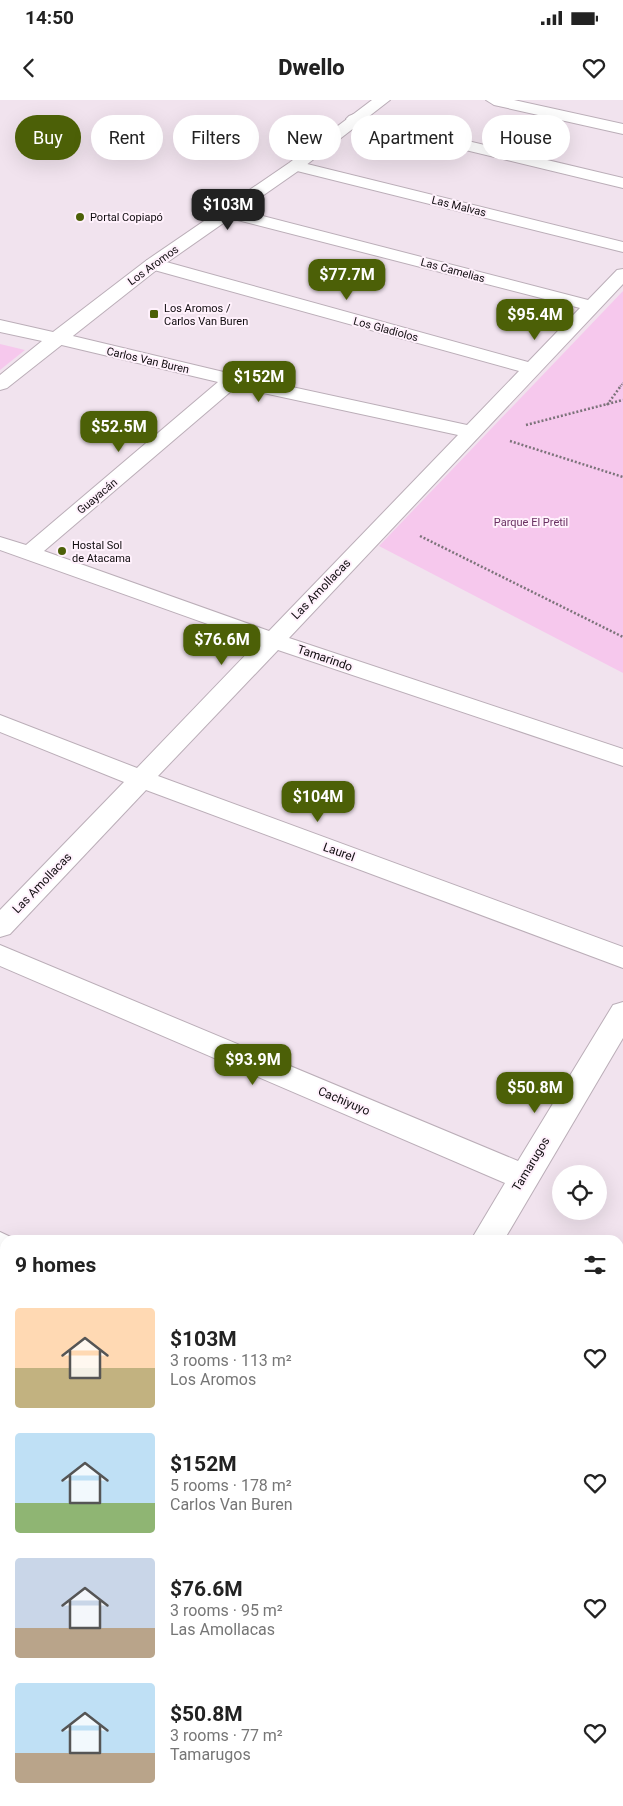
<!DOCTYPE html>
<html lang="en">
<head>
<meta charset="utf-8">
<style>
	:root { --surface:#fff; --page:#f6f6f6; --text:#222; --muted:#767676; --accent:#4c6007 }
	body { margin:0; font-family:Roboto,sans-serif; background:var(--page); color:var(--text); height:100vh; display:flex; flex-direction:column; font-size:19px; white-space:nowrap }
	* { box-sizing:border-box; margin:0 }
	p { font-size:16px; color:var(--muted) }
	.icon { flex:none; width:28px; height:28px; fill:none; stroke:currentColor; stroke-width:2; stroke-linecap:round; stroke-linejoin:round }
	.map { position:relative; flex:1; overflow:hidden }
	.side { position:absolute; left:0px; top:1135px; width:624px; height:571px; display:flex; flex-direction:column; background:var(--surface); border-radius:15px 15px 0 0; box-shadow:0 5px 20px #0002 }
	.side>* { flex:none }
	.guide { position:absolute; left:15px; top:15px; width:594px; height:45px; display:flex; gap:10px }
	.fabs { position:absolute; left:552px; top:1065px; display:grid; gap:10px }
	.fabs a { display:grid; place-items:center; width:55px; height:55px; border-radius:50%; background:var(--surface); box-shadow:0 5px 20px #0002; font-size:25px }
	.price { position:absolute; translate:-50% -42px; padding:0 11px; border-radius:10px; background:var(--accent); color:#fff; font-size:16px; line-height:32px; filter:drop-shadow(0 1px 2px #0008) }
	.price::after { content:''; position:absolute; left:50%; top:30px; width:15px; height:11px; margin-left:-8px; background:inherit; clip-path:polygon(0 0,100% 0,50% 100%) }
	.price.on { background:#222; color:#fff }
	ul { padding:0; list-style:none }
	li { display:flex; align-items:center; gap:15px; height:125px; padding:0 15px }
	li span { display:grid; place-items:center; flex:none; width:140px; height:100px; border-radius:5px; color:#555 }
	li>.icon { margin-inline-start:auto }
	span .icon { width:60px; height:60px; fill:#fffc; stroke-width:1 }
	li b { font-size:21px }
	h2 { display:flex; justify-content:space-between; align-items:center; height:60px; padding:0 15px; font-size:21px }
	.pill { padding:0 18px; border-radius:22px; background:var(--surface); box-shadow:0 5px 20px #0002; font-size:18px; line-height:45px }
	.pill.on { background:var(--accent); color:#fff }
	.status { display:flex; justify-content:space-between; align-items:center; height:35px; padding:0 25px; background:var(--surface); direction:ltr }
	.status svg { height:14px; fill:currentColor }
	header { display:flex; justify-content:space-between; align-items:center; height:65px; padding:0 15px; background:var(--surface); font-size:22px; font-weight:800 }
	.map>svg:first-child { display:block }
	.green { fill:#f6c8ed }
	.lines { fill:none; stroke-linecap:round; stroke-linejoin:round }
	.minor-casing { stroke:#bbaeb8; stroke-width:2 }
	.tertiary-casing { stroke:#bbaeb8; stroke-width:2 }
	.path-far1 { stroke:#7c737a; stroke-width:2; stroke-dasharray:1 1; stroke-linecap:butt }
	.path { stroke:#7c737a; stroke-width:2.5; stroke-dasharray:2 2; stroke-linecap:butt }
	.minor { fill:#fff; fill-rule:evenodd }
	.tertiary { fill:#fff; fill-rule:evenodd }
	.poi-dot { fill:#4c6007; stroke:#fff1fc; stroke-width:2 }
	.labels { text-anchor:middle; stroke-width:4; stroke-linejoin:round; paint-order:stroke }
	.far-street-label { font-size:11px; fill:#0f0b0e; stroke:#fff1fc }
	.far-poi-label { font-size:11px; fill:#0f0b0e; stroke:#fff1fc; text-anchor:start }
	.far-park-label { font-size:11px; fill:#693061; stroke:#fff1fc }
	.street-label { font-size:12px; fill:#0f0b0e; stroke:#fff1fc }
</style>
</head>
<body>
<div class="status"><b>14:50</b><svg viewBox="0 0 49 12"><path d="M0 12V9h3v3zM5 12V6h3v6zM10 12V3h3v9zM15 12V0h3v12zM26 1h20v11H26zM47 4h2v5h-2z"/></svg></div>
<header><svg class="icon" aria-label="back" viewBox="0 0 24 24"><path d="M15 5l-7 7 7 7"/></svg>Dwello<svg class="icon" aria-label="heart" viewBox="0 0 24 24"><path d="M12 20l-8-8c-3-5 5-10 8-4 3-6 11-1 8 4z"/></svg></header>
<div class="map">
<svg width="623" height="1706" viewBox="0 0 623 1706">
	<rect width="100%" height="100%" fill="#f1e3ee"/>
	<g class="green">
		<path d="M623,191V573L379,446Z"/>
		<path d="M0,244L25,250L0,270Z"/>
	</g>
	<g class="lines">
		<g class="minor-casing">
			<g id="minor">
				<path d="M486,0H514L623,24V34L494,5Z"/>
				<path d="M354,14L623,78V88L349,22L346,19L349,16Z"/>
				<path d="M295,61L623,142V152L289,69L287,66Z"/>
				<path d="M228,107L588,200L617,170L623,169V184L289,538L623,649V666L278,550L158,676L623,847V868L146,690L10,834L0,837V810L124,682L0,632V615L137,668L258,542L0,450V437L26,445L218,282L49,242L47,238L49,234L56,232L232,274L467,325L519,271L147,168L144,164L147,160H159L528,262L580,208L222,116L220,112L222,108ZM236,287L458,335L269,531L44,451Z"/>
				<path d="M0,845L518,1061L613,905L623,902V938L504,1140H471L505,1083L0,866Z"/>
				<path d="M0,1132L17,1140H5V1161L0,1160Z"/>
				<path d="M5,1227V1261L0,1263V1229Z"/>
				<path d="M623,1580V1629L619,1630V1582Z"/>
				<path d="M142,1701H182L180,1706H140Z"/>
				<path d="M566,1701H606L604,1706H564Z"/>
			</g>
		</g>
		<g class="tertiary-casing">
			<path id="tertiary" d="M372,0H390L301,69L159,168L7,288L0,290V275L42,241L0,232V220L53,232L147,160L289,63Z"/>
		</g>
		<path class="path-far1" d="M619,288L623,283"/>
		<g class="path">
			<path d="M607,305L620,287"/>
			<path d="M526,325L623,300"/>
			<path d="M510,341L623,377"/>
			<path d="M420,436L623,537"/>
		</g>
		<use href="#minor" class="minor"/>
		<use href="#tertiary" class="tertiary"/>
	</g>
	<g class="poi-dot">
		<circle cx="80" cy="117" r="5"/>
		<rect x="149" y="209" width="10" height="10" rx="2.5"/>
		<circle cx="62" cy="451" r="5"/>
	</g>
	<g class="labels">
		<g class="far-street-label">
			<text transform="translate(459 106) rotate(14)" y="4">Las Malvas</text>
			<text transform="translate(153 165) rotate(-36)" y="4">Los Aromos</text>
			<text transform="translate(453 170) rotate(15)" y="4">Las Camelias</text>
			<text transform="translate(386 229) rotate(15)" y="4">Los Gladiolos</text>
			<text transform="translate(148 260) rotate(13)" y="4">Carlos Van Buren</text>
			<text transform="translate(97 396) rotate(-40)" y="4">Guayacán</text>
		</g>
		<g class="far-poi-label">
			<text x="90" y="121">Portal Copiapó</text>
			<text x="164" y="212">Los Aromos /<tspan x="164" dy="13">Carlos Van Buren</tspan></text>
			<text x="72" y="449">Hostal Sol<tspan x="72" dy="13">de Atacama</tspan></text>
		</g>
		<g class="far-park-label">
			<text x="531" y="426">Parque El Pretil</text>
		</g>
		<g class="street-label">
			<text transform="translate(321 489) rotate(-46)" y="4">Las Amollacas</text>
			<text transform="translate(325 558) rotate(19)" y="4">Tamarindo</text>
			<text transform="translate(339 752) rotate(20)" y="4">Laurel</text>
			<text transform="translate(42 783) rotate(-46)" y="4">Las Amollacas</text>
			<text transform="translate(344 1001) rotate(23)" y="4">Cachiyuyo</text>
			<text transform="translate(531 1064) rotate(-59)" y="4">Tamarugos</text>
		</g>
	</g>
</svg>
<div class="fabs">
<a><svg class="icon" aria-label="locate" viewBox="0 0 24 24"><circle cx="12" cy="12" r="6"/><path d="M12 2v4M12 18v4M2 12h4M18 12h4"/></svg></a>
</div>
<b class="price on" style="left:228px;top:131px">$103M</b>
<b class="price" style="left:347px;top:201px">$77.7M</b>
<b class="price" style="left:535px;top:241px">$95.4M</b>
<b class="price" style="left:259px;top:303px">$152M</b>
<b class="price" style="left:119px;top:353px">$52.5M</b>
<b class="price" style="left:222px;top:566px">$76.6M</b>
<b class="price" style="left:318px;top:723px">$104M</b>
<b class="price" style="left:253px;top:986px">$93.9M</b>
<b class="price" style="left:535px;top:1014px">$50.8M</b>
<div class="guide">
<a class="pill on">Buy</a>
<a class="pill">Rent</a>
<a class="pill">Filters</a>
<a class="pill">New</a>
<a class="pill">Apartment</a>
<a class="pill">House</a>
</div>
<section class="side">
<h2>9 homes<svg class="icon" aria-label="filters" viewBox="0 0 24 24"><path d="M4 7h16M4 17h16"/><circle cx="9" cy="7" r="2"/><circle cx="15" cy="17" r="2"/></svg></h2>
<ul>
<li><span style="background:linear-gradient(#ffd9b3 60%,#c2b280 0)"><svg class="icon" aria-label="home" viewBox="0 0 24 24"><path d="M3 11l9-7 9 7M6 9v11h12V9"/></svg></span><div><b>$103M</b><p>3 rooms · 113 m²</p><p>Los Aromos</p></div><svg class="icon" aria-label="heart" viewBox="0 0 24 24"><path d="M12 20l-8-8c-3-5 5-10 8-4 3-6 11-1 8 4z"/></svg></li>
<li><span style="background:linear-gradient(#bfe0f5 70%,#8fb573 0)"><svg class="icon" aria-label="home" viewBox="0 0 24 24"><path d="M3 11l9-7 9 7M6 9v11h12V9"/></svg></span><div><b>$152M</b><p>5 rooms · 178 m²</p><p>Carlos Van Buren</p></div><svg class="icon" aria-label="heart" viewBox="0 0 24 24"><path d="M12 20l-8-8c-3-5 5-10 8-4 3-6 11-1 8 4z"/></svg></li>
<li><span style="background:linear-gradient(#c9d6e8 70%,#b9a48a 0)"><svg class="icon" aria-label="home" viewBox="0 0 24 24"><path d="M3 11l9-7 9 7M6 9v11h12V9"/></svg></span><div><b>$76.6M</b><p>3 rooms · 95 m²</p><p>Las Amollacas</p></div><svg class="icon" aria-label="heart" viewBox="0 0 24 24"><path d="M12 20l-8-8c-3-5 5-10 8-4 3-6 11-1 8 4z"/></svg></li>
<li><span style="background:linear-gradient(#bfe0f5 70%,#b9a48a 0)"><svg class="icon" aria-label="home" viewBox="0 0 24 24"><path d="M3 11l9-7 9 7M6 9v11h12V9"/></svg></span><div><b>$50.8M</b><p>3 rooms · 77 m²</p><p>Tamarugos</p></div><svg class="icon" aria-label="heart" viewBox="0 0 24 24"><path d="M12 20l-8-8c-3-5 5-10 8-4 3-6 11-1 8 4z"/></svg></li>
</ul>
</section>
</div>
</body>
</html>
